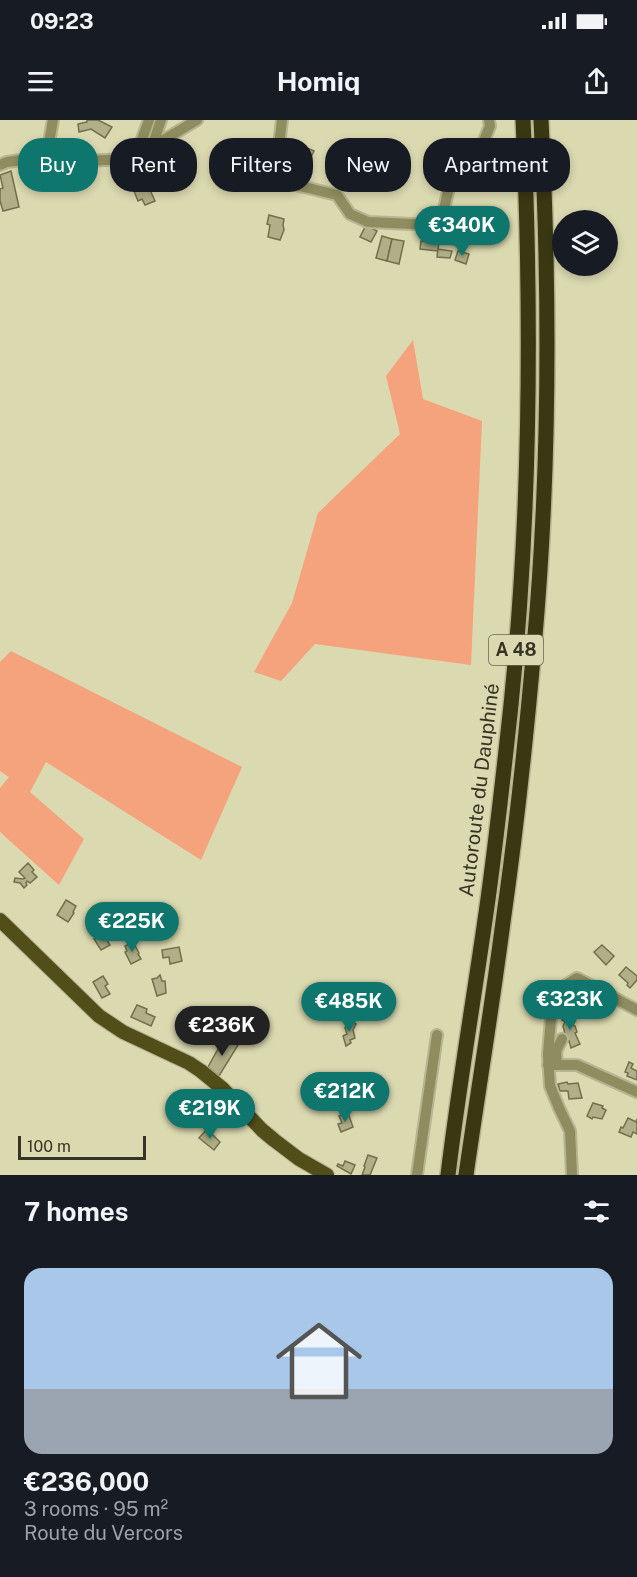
<!DOCTYPE html>
<html lang="en">
<head>
<meta charset="utf-8">
<style>
	:root { --surface:#171b24; --page:#242831; --text:#f1f3f6; --muted:#9ea1a6; --accent:#0f766e }
	body { margin:0; font-family:"Public Sans",sans-serif; background:var(--page); color:var(--text); height:100vh; display:flex; flex-direction:column; font-size:22px; white-space:nowrap }
	* { box-sizing:border-box; margin:0 }
	p { font-size:20px; color:var(--muted) }
	.icon { flex:none; width:33px; height:33px; fill:none; stroke:currentColor; stroke-width:2; stroke-linecap:round; stroke-linejoin:round }
	.map { position:relative; height:1055px; overflow:hidden }
	.panel { display:flex; flex-direction:column; background:var(--surface); flex:1 }
	.panel>* { flex:none }
	.hud { position:absolute; left:18px; top:18px; width:602px; height:54px; display:flex; gap:12px }
	.controls { position:absolute; left:552px; top:90px; display:grid; gap:12px }
	.controls a { display:grid; place-items:center; width:66px; height:66px; border-radius:50%; background:var(--surface); box-shadow:0 3px 9px #0003; font-size:30px }
	.scale { position:absolute; left:18px; bottom:15px; width:128px; box-sizing:border-box; padding-left:6px; border:3px solid #363525; border-top:0; font-size:16px; line-height:21px; white-space:nowrap; color:#363525; -webkit-text-stroke:4px #dbd9b0; paint-order:stroke }
	.price { position:absolute; translate:-50% -51px; padding:0 14px; border-radius:21px; background:var(--accent); color:#fff; font-size:20px; line-height:39px; filter:drop-shadow(0 2px 3px #0008) }
	.price::after { content:''; position:absolute; left:50%; top:36px; width:18px; height:14px; margin-left:-9px; background:inherit; clip-path:polygon(0 0,100% 0,50% 100%) }
	.price.selected { background:#222; color:#fff }
	ul { padding:0; list-style:none }
	li { display:grid; align-content:center; gap:12px; height:318px; padding:0 24px }
	li span { display:grid; place-items:center; height:186px; border-radius:18px; color:#555 }
	li>.icon { margin-inline-start:auto }
	span .icon { width:108px; height:108px; fill:#fffc; stroke-width:1 }
	li b { font-size:26px }
	h2 { display:flex; justify-content:space-between; align-items:center; height:72px; padding:0 24px; font-size:26px }
	.pill { padding:0 21px; border-radius:24px; background:var(--surface); box-shadow:0 3px 9px #0003; font-size:21px; line-height:54px }
	.pill.selected { background:var(--accent); color:#fff }
	.status { display:flex; justify-content:space-between; align-items:center; height:42px; padding:0 30px; background:var(--surface); direction:ltr }
	.status svg { height:16px; fill:currentColor }
	header { display:flex; justify-content:space-between; align-items:center; height:78px; padding:0 24px; background:var(--surface); font-size:27px; font-weight:700 }
	.map>svg:first-child { display:block }
	.green { fill:#f5a37d }
	.building { fill:#b0af87; stroke:#72704b; stroke-width:1.5 }
	.lines { fill:none; stroke-linecap:round; stroke-linejoin:round }
	.minor-casing { stroke:#b7b591; stroke-width:14 }
	.major-casing { stroke:#b7b591; stroke-width:16 }
	.highway-casing { stroke:#b7b591; stroke-width:18 }
	.minor { stroke:#8f8d5f; stroke-width:10 }
	.major { stroke:#514e1a; stroke-width:14 }
	.highway { stroke:#3a3812; stroke-width:15 }
	.labels { text-anchor:middle; stroke-width:4.5; stroke-linejoin:round; paint-order:stroke }
	.shield { fill:#dbd9b0; stroke:#68664f; stroke-width:1.5 }
	.shield-label { font-size:18px; font-weight:bold; fill:#363525 }
	.street-label { font-size:20px; fill:#363525; stroke:#dbd9b0 }
</style>
</head>
<body>
<div class="status"><b>09:23</b><svg viewBox="0 0 49 12"><path d="M0 12V9h3v3zM5 12V6h3v6zM10 12V3h3v9zM15 12V0h3v12zM26 1h20v11H26zM47 4h2v5h-2z"/></svg></div>
<header><svg class="icon" aria-label="menu" viewBox="0 0 24 24"><path d="M4 6h16M4 12h16M4 18h16"/></svg>Homiq<svg class="icon" aria-label="share" viewBox="0 0 24 24"><path d="M12 15V3M7 8l5-5 5 5M5 13v7h14v-7"/></svg></header>
<div class="map">
<svg width="637" height="1055" viewBox="0 0 637 1055">
	<rect width="100%" height="100%" fill="#dbd9b0"/>
	<g class="green">
		<path d="M413,220L423,279L482,301L471,545L315,524L281,561L254,552L292,483L318,393L400,314L386,256Z"/>
		<path d="M11,531L242,647L201,740L46,642L30,672L84,719L59,765L0,712V668L9,657L0,651V542Z"/>
	</g>
	<g class="building">
		<path d="M87,0H98L112,7L105,18L91,9L79,12L78,4L87,2Z"/>
		<path d="M295,26L301,28L299,33L304,35L307,28L314,31L306,47L290,39Z"/>
		<path d="M369,40L381,44L376,58L370,56L367,62L358,59L361,50L365,51Z"/>
		<path d="M40,43V54L29,55L28,44Z"/>
		<path d="M11,51L19,87L3,91L0,81V69L3,68L0,55Z"/>
		<path d="M141,55L148,56L147,61L151,62L150,70L155,81L145,85L142,79L138,81L134,71L136,61L140,62Z"/>
		<path d="M269,95L284,99L283,105L284,110L280,120L268,117L270,105L267,104Z"/>
		<path d="M366,105L377,111L371,122L360,117Z"/>
		<path d="M428,109L440,110L438,131L420,129L421,121H427Z"/>
		<path d="M455,112L467,114L464,126L449,124L450,120H453Z"/>
		<path d="M382,116L392,119L387,141L376,138Z"/>
		<path d="M392,119L404,121L399,144L387,141Z"/>
		<path d="M438,129L452,131L450,138L437,137Z"/>
		<path d="M458,131L469,134L466,144L455,140Z"/>
		<path d="M28,743L34,750L32,752L37,757L30,763L27,761L26,763L27,765L24,768L20,763L14,762L15,758L23,759L25,758L19,752Z"/>
		<path d="M66,780L76,786L73,792L74,793L68,802L57,795Z"/>
		<path d="M97,804L110,825L101,830L94,819L97,818L91,807Z"/>
		<path d="M133,822L139,833L138,834L141,839L131,844L125,832L127,831L125,826Z"/>
		<path d="M602,825L614,836L606,845L594,832Z"/>
		<path d="M179,827L182,841L170,844L169,837L163,838L162,830Z"/>
		<path d="M626,847L637,856V860L630,868L627,865L628,863L619,855Z"/>
		<path d="M160,855L162,861H165L166,873L157,876L152,859L157,858Z"/>
		<path d="M103,856L108,864L105,866L110,874L102,878L93,862Z"/>
		<path d="M137,885L147,889L146,893L155,897L151,906L131,897Z"/>
		<path d="M565,894L575,901L573,905L575,906L577,912L575,913L580,924L571,928L569,921L567,922L563,906L565,902L562,900Z"/>
		<path d="M351,901L356,904L353,910L355,918L350,920L351,923L346,926L343,916L347,914L345,908L348,902L350,903Z"/>
		<path d="M223,920L232,924L233,922L238,925L219,956L208,947Z"/>
		<path d="M629,942L633,944L631,948L637,951V960L627,956L628,953L625,952Z"/>
		<path d="M567,962L568,964L578,963L582,978L569,979L568,971H560L558,964Z"/>
		<path d="M315,965L330,972L325,982L310,975Z"/>
		<path d="M593,983L603,986L602,988L606,990L602,999L593,997L592,999L587,996Z"/>
		<path d="M348,993L353,1007L341,1012L338,1004L342,1003L339,996Z"/>
		<path d="M628,998L636,1002L637,999V1014L633,1012L631,1017L619,1012L621,1007L623,1008Z"/>
		<path d="M207,1009L220,1022L214,1030L199,1018Z"/>
		<path d="M368,1035L377,1038L370,1055H362L365,1047L364,1046Z"/>
		<path d="M345,1041L355,1045L351,1054L337,1046L338,1044L343,1046Z"/>
	</g>
	<g class="lines">
		<g class="minor-casing">
			<g id="minor">
				<path d="M282,0L275,60L337,75L350,94L368,102L434,105L442,98L450,63L460,48L483,23L490,6L489,0"/>
				<path d="M152,27L161,0"/>
				<path d="M136,36L149,0"/>
				<path d="M49,38L50,17L53,0"/>
				<path d="M0,45L7,42L43,37L83,41L128,39L152,27L197,0"/>
				<path d="M548,945H577L637,972"/>
				<path d="M557,945L556,931L562,919"/>
				<path d="M417,1055L437,915"/>
				<path d="M572,1055L570,1011L559,988L550,966L548,934L551,898L566,865L577,858L637,890"/>
			</g>
		</g>
		<g class="major-casing">
			<path id="major" d="M0,800L99,896L123,912L189,943L201,951L223,969L262,1010L274,1020L299,1039L327,1055"/>
		</g>
		<g class="highway-casing">
			<g id="highway">
				<path d="M448,1055C458,972 472,890 484,807C495,734 503,659 511,585C531,391 532,195 523,0"/>
				<path d="M466,1055C478,971 492,887 503,802C516,711 526,619 534,527C550,352 550,175 541,0"/>
			</g>
		</g>
		<use href="#minor" class="minor"/>
		<use href="#major" class="major"/>
		<use href="#highway" class="highway"/>
	</g>
	<g class="labels">
		<rect class="shield" x="489" y="515" width="54" height="30" rx="4.5"/>
		<g class="shield-label">
			<text x="516" y="536">A 48</text>
		</g>
		<g class="street-label">
			<text transform="translate(479 670) rotate(-83)" y="7">Autoroute du Dauphiné</text>
		</g>
	</g>
</svg>
<div class="controls">
<a><svg class="icon" aria-label="layers" viewBox="0 0 24 24"><path d="M12 4l9 5-9 5-9-5zM3 14l9 5 9-5"/></svg></a>
</div>
<div class="scale">100 m</div>
<b class="price" style="left:462px;top:137px">€340K</b>
<b class="price" style="left:132px;top:833px">€225K</b>
<b class="price" style="left:570px;top:911px">€323K</b>
<b class="price" style="left:349px;top:913px">€485K</b>
<b class="price selected" style="left:222px;top:937px">€236K</b>
<b class="price" style="left:345px;top:1003px">€212K</b>
<b class="price" style="left:210px;top:1020px">€219K</b>
<div class="hud">
<a class="pill selected">Buy</a>
<a class="pill">Rent</a>
<a class="pill">Filters</a>
<a class="pill">New</a>
<a class="pill">Apartment</a>
</div>
</div>
<section class="panel">
<h2>7 homes<svg class="icon" aria-label="filters" viewBox="0 0 24 24"><path d="M4 7h16M4 17h16"/><circle cx="9" cy="7" r="2"/><circle cx="15" cy="17" r="2"/></svg></h2>
<ul>
<li><span style="background:linear-gradient(#a9c7e8 65%,#9aa5b1 0)"><svg class="icon" aria-label="home" viewBox="0 0 24 24"><path d="M3 11l9-7 9 7M6 9v11h12V9"/></svg></span><div><b>€236,000</b><p>3 rooms · 95 m²</p><p>Route du Vercors</p></div></li>
</ul>
</section>
</body>
</html>
